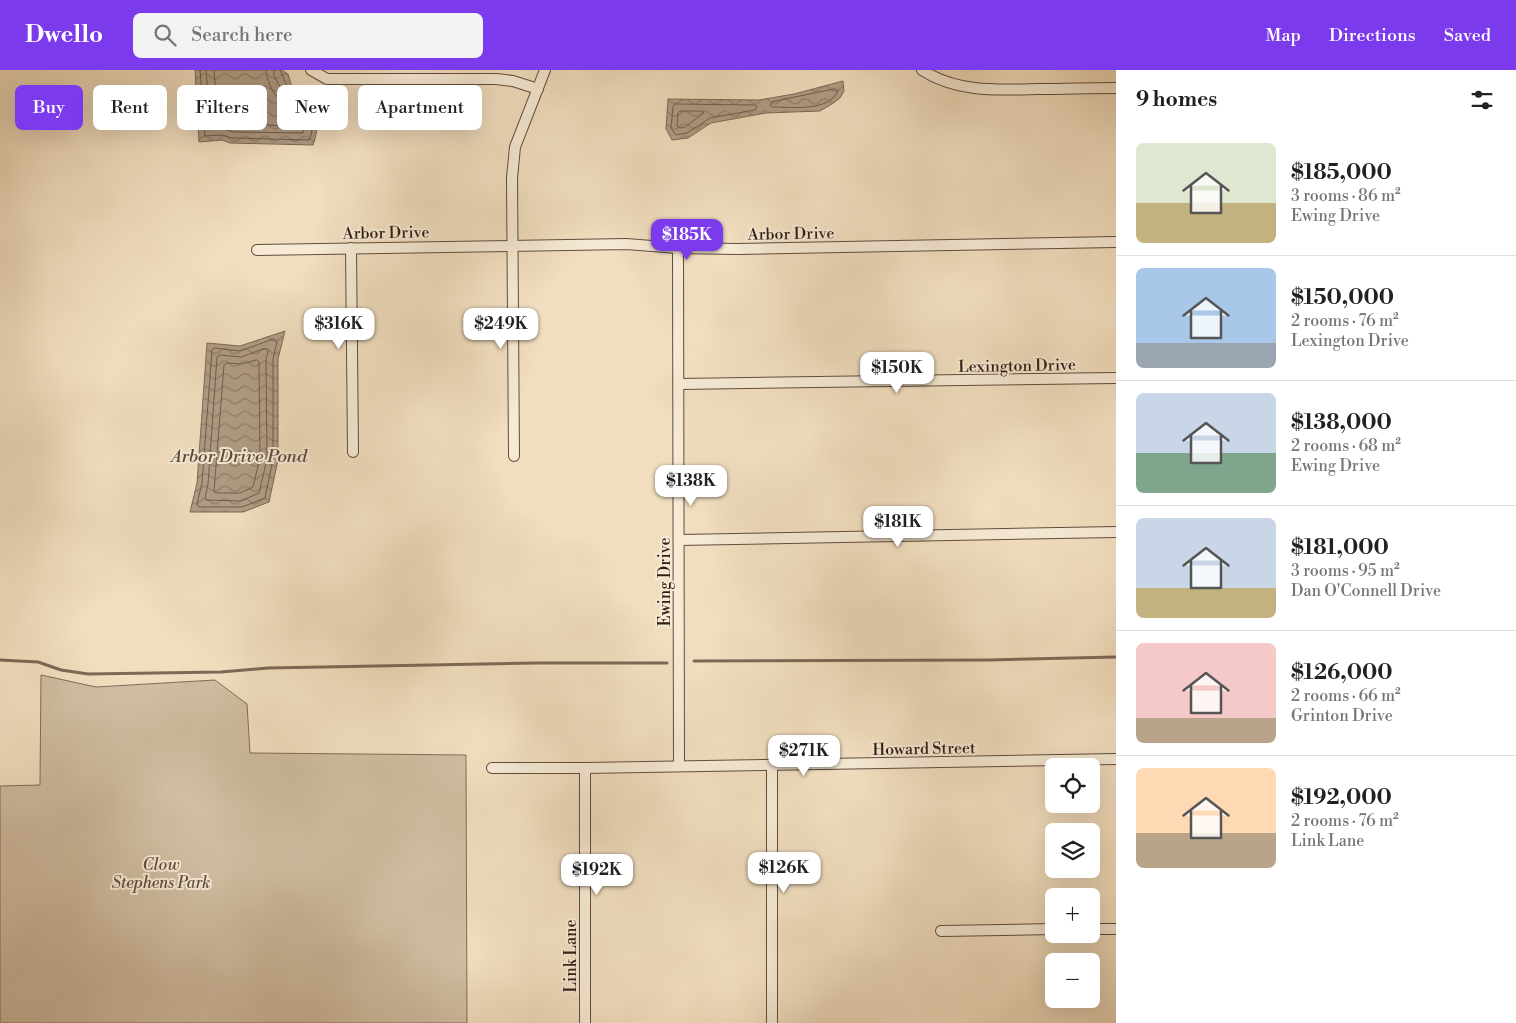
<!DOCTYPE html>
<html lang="en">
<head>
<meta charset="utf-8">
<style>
	:root { --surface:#fff; --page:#f2f2f2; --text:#202124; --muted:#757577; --line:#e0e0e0; --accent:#7c3aed }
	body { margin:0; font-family:"Libre Bodoni",serif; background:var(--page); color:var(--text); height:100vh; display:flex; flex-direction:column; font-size:19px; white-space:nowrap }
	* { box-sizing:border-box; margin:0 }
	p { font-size:16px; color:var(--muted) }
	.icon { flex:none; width:28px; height:28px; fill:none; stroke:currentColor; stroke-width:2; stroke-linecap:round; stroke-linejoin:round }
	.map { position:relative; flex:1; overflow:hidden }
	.drawer { display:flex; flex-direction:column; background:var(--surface); width:400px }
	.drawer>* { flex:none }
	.banner { position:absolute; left:15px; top:15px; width:475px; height:45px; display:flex; gap:10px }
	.buttons { position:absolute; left:1045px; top:688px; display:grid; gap:10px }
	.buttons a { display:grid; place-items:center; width:55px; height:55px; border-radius:8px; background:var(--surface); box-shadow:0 5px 20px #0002; font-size:25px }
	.price { position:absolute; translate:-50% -42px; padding:0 11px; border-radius:10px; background:#fff; color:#222; font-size:16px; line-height:32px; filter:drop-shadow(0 1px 2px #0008) }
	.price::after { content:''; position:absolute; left:50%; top:30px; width:15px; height:11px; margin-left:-8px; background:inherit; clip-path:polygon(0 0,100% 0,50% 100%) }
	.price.current { background:var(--accent); color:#fff }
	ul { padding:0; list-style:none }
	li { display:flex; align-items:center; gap:15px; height:125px; padding:0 20px }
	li+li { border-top:1px solid var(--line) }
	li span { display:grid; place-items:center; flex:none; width:140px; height:100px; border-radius:8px; color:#555 }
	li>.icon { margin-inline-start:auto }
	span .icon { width:60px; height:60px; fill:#fffc; stroke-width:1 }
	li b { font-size:21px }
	h2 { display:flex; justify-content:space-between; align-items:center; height:60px; padding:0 20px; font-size:21px }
	.pill { padding:0 18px; border-radius:8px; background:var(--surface); box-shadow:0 5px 20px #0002; font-size:18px; line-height:45px }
	.pill.current { background:var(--accent); color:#fff }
	header { display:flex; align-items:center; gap:30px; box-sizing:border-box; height:70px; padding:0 25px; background:var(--accent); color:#fff }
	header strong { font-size:24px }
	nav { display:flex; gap:28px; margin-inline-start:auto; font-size:18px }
	.search { width:350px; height:45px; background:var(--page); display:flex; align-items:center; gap:12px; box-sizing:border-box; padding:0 18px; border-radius:8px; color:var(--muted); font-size:19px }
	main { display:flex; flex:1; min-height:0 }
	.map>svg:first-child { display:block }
	.park { fill:#d0bda2; stroke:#806c5a }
	.water { fill:url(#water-waves); stroke:#7d6957 }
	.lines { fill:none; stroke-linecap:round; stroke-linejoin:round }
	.shore { stroke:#705c4c; stroke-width:1 }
	.stream { stroke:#7d6957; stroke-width:3 }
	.minor-casing { stroke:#614c3e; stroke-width:12 }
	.minor { stroke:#f6ead5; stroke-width:10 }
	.labels { text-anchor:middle; stroke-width:4; stroke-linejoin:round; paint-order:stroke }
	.street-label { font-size:16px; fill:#311c13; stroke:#f6ead5 }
	.park-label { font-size:16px; font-style:italic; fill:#614c3e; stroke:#f6ead5 }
	.water-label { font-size:18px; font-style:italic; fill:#5d493b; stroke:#f6ead5 }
</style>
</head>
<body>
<header>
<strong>Dwello</strong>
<div class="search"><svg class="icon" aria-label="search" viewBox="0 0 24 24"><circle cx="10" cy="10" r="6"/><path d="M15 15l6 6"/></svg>Search here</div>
<nav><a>Map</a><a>Directions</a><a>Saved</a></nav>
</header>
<main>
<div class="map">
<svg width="1116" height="953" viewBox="0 0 1116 953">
	<defs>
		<pattern id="water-waves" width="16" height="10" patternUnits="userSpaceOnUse" patternTransform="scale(1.25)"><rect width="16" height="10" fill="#b09c85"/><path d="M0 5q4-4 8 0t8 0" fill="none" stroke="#907e6c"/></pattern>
	</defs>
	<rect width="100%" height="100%" fill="#f1debf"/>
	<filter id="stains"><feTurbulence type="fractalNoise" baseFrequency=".004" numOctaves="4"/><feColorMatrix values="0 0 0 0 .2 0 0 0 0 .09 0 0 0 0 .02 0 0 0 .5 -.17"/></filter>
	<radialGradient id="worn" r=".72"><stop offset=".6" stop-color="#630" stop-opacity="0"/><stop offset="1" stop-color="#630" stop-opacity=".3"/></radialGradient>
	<path class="park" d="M41,605L96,617L215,610L247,634L250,683L466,685L467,953H0V716L40,715Z"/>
	<g class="water">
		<path d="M195,0H282L288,4L292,17L313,29C317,45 319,60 313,75L230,73L222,70L199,72Z"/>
		<path d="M843,11L844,21L840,28L832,34L820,41L766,43L711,53L688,68L672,70L666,59L668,29L759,30L794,24Z"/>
		<path d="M285,261L278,289V390L269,432L243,442H190L197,413L207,273L240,276Z"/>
	</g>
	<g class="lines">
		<g class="shore">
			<path d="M200,0L205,66L222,65L232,68L309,70C315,60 311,44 309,33L289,20L280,0"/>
			<path d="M206,0L211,59H223L233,62L303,63L305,46L303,37L284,24L274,6V0"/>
			<path d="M214,0L218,51L234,54L296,56C303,38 287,39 279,29C273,24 266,8 266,0"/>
			<path d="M835,19L838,21C828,42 792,37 773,37L770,35L772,32Z"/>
			<path d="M675,34L755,35L757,37L755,40L710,48L687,63L676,65L671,58L673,37Z"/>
			<path d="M680,41H702L704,43L685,57L680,58L677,56L678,43Z"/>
			<path d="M274,269L277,272L273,289V389L265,428L242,437H199L197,434L202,413L212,280L214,278L240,281Z"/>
			<path d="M263,279H267L268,281L266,289L267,389L259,423L241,431L206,430L205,428L208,414L217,287L220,285L241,287Z"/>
			<path d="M257,290L259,292L260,388L253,417L240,423H216L214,421L224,295L227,293L242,294Z"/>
		</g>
		<g class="stream">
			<path d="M0,590L38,592L61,600L88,604L221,602L268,598L536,593H667"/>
			<path d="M694,591L989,590L1116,587"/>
		</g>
		<g class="minor-casing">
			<g id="minor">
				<path d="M311,0L327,9H496L513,11L538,19"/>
				<path d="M922,0C957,23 999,20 1038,19C1064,19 1090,18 1116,18"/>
				<path d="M351,178L353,382"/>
				<path d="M678,178L679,696"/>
				<path d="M257,180L626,174L678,178L738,179L1116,172"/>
				<path d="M679,314L1116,308"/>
				<path d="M514,386L512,108L515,77L545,0"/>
				<path d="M679,470L1116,462"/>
				<path d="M772,695V953"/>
				<path d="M492,698H585L1116,689"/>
				<path d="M585,698V953"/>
				<path d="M1091,859H1116"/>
				<path d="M941,861L1054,859"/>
			</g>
		</g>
		<use href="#minor" class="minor"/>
	</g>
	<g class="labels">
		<g class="street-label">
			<text transform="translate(386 162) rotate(-1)" y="6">Arbor Drive</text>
			<text transform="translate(791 163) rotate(-1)" y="6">Arbor Drive</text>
			<text transform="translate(1017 295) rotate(-1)" y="6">Lexington Drive</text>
			<text transform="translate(664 512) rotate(-90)" y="6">Ewing Drive</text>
			<text transform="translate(924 678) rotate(-1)" y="6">Howard Street</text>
			<text transform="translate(570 886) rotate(-90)" y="6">Link Lane</text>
		</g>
		<g class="park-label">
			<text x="161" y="800">Clow<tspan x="161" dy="18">Stephens Park</tspan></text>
		</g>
		<g class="water-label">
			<text x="239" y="392">Arbor Drive Pond</text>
		</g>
	</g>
	<rect width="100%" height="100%" filter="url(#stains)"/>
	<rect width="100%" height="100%" fill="url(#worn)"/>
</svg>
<div class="buttons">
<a><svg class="icon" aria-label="locate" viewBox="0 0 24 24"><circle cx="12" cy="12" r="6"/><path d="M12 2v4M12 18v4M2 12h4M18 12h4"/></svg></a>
<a><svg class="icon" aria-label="layers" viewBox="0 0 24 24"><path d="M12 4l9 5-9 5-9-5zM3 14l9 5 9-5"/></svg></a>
<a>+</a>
<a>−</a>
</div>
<b class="price current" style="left:687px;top:191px">$185K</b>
<b class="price" style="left:339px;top:280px">$316K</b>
<b class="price" style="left:501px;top:280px">$249K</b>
<b class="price" style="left:897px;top:324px">$150K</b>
<b class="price" style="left:691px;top:437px">$138K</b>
<b class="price" style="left:898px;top:478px">$181K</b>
<b class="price" style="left:804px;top:707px">$271K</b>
<b class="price" style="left:784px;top:824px">$126K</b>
<b class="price" style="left:597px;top:826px">$192K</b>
<div class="banner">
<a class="pill current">Buy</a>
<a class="pill">Rent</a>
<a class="pill">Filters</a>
<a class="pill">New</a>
<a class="pill">Apartment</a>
</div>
</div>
<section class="drawer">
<h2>9 homes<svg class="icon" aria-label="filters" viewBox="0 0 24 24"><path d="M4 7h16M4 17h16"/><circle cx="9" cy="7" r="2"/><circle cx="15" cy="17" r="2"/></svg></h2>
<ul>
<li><span style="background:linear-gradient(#dfe7d0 60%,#c2b280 0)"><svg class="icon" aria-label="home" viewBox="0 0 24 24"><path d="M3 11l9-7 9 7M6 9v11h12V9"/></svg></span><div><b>$185,000</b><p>3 rooms · 86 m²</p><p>Ewing Drive</p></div></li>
<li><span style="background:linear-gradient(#a9c7e8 75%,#9aa5b1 0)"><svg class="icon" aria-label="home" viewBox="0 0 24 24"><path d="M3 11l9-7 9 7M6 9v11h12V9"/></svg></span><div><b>$150,000</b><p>2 rooms · 76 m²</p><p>Lexington Drive</p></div></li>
<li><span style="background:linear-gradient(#c9d6e8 60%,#7fa58c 0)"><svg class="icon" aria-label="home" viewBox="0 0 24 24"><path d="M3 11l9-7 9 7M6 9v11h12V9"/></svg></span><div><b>$138,000</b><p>2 rooms · 68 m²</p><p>Ewing Drive</p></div></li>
<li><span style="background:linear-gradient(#c9d6e8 70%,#c2b280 0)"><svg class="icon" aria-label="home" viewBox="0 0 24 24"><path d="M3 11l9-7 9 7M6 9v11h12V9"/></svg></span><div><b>$181,000</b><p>3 rooms · 95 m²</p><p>Dan O'Connell Drive</p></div></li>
<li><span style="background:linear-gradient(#f6c9c9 75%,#b9a48a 0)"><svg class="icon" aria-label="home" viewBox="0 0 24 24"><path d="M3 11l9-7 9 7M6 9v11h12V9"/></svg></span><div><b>$126,000</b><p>2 rooms · 66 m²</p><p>Grinton Drive</p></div></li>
<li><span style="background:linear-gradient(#ffd9b3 65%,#b9a48a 0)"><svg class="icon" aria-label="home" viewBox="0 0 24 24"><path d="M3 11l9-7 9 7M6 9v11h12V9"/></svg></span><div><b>$192,000</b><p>2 rooms · 76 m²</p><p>Link Lane</p></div></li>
</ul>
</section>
</main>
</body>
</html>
